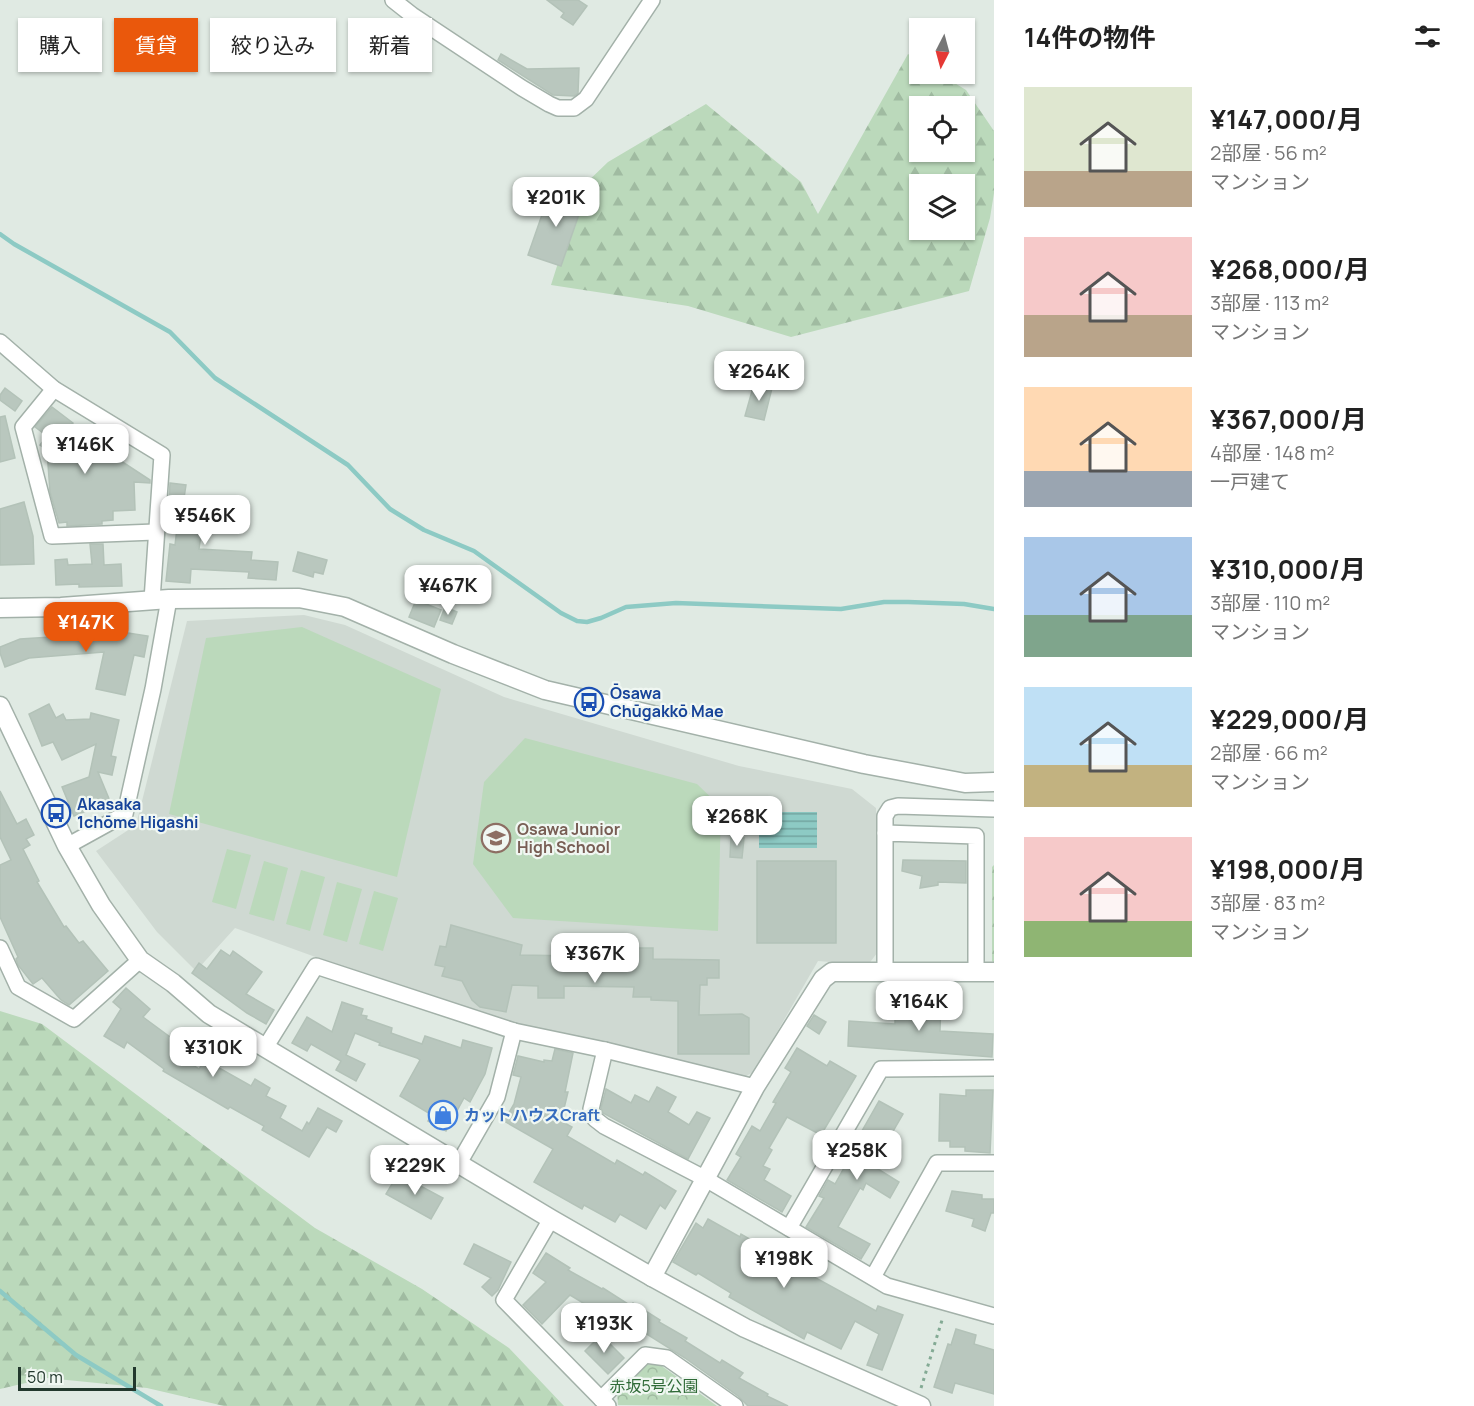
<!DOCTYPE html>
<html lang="ja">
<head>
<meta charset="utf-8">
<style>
	:root { --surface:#fff; --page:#f6f6f6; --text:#222; --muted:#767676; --accent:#ea580c }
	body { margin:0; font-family:Manrope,"Noto Sans JP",sans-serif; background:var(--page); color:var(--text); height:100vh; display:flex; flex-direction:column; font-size:22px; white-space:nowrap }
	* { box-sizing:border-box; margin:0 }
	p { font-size:20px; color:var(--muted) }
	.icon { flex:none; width:33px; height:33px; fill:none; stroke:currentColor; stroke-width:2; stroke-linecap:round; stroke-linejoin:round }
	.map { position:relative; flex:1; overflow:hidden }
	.details { display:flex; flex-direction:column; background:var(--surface); width:480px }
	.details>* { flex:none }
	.top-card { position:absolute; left:18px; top:18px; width:570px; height:54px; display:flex; gap:12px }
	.needle { width:39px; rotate:186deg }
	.buttons { position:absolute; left:909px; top:18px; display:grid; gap:12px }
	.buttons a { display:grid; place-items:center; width:66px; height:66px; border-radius:0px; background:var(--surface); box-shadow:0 2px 4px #0004; font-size:30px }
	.scale { position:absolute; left:18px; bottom:15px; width:118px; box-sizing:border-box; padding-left:6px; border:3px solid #22382d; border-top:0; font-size:16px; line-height:21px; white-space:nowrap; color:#22382d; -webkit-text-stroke:4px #f0f7f2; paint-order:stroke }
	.price { position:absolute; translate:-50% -51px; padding:0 14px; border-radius:12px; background:#fff; color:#222; font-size:20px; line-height:39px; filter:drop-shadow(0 2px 3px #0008) }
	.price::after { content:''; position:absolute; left:50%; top:36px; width:18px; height:14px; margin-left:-9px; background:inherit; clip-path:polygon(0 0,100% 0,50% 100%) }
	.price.current { background:var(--accent); color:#fff }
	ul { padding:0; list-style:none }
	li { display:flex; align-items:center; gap:18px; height:150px; padding:0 30px }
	li span { display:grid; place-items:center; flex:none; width:168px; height:120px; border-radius:0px; color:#555 }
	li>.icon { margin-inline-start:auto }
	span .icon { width:72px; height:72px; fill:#fffc; stroke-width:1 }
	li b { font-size:26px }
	h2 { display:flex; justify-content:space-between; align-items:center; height:72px; padding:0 30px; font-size:26px }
	.tag { padding:0 21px; border-radius:0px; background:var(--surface); box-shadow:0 2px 4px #0004; font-size:21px; line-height:54px }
	.tag.current { background:var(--accent); color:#fff }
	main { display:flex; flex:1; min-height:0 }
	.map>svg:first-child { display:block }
	.built { fill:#cfd9d2 }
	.grass { fill:#bbd9bb }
	.forest { fill:url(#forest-firs); fill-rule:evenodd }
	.park { fill:url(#park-crowns) }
	.water { fill:url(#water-rules) }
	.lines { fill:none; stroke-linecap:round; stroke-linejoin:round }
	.stream { stroke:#8dcac4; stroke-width:4.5 }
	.building { fill:#b9c7be; stroke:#b3c2b8; stroke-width:1.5 }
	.minor-casing { stroke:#a3b1a9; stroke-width:18 }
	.tertiary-casing { stroke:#a3b1a9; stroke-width:21 }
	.path { stroke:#83aa94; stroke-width:3; stroke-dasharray:3 4.5; stroke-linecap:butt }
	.minor { stroke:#fff; stroke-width:15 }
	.tertiary { stroke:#fff; stroke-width:18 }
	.labels { text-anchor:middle; stroke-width:4.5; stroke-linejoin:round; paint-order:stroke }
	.transit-label { font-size:16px; font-weight:bold; fill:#164399; stroke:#f0f7f2; text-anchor:start }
	.education-label { font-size:16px; font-weight:bold; fill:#785e54; stroke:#f0f7f2; text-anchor:start }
	.shop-label { font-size:16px; font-weight:bold; fill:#366cbe; stroke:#f0f7f2; text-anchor:start }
	.park-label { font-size:16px; fill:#306b38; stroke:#f0f7f2 }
</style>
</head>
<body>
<main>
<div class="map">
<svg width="994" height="1406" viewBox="0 0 994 1406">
	<defs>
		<pattern id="forest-firs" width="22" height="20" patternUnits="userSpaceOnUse" patternTransform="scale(1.5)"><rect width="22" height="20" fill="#bbd9bb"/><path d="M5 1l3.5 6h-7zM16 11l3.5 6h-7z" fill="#a0bba1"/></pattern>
		<pattern id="park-crowns" width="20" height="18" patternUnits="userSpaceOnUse" patternTransform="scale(1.5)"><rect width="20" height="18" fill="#bbd9bb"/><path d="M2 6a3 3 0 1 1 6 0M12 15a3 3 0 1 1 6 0" fill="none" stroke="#a0bba1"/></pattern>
		<pattern id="water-rules" width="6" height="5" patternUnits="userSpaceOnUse" patternTransform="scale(1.5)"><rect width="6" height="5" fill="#8dcac4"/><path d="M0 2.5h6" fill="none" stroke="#73a5a0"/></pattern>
	</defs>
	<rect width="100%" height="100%" fill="#e0eae3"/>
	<path class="built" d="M304,615L345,625L504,697L739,766L852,789L876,808L877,953L868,965L818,961L754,1072L744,1077L484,1018L235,928L196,971L157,932L96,851L136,825L187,621Z"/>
	<g class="grass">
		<path d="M302,627L441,689L397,877L169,814L206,638Z"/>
		<path d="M525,738L697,784L721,807L718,931L513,918L473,864L484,782Z"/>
		<path d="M227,849L251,855L236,909L212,902Z"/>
		<path d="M264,861L288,868L274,921L249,914Z"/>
		<path d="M301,870L325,877L310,931L286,924Z"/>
		<path d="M337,882L362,889L347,942L323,935Z"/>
		<path d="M374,891L398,898L383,951L359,944Z"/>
	</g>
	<g class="forest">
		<path d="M908,54L919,61L920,74H940L966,90L994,131V193L990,218L969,291L791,337L688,306L551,285L582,187L608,162L706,104L801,182L818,214ZM920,106H964V152H920ZM920,184H964V230H920Z"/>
		<path d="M0,1011L42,1024L315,1228L422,1289L509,1348L564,1406H224L147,1388L47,1378L0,1389Z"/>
	</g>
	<g class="park">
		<path d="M994,865V963L992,961V867Z"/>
		<path d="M659,1364L717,1406L618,1405L617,1393L647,1365Z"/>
	</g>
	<rect class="water" x="759" y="812" width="58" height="36"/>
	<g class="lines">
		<g class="stream">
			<path d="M0,234L14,244L170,332L215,378L348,465L390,509L424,530L474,551L561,613L577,621L587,622L601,618L626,607L676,603L841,609L884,602H908L964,604L994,609"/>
			<path d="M0,1291L76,1355L161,1406"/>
		</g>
	</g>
	<g class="building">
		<path d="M547,0H578L587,6L573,25L561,17L564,13Z"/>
		<path d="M501,54L527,69L579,68L578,93L574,96L553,95L498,60Z"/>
		<path d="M551,189L584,200L561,266L528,255Z"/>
		<path d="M754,384L772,388L764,420L745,416Z"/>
		<path d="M5,388L22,401L15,411L0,400V395Z"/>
		<path d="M52,407L73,423L69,427L150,480V483L134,482L135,510L113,511V520L102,521V524L67,526V522L59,523L50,492L47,450L40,445L47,436L35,427Z"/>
		<path d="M5,416L15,458L0,462V417Z"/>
		<path d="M170,483L186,485L184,498L210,500L208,514H204L199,549L252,552L251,560L278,562L276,580L248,578L249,572L191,569L190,583L166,581L170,544L175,545L180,503L169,502Z"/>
		<path d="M24,502L33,536L34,564L0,565V509Z"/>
		<path d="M90,544H103L104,565L121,564L122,586L79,587V584L56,585L55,560L67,559L68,565L92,564Z"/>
		<path d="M298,552L327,560L323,574L314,572L313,577L293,571Z"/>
		<path d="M416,600L441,610L434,627L409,617Z"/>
		<path d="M445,607L457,612L452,624L440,620Z"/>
		<path d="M96,619H108L109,630L148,636L144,657L134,655L125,695L96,689L104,652L29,658L5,667L0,653V647L20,639L97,634Z"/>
		<path d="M49,704L56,718L63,714L66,720L90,719L91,713L119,720L111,756L116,757L112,775L98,772L110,801L74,816L62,787L89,777L96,744L62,760L53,742L42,746L29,714Z"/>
		<path d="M0,791L17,824L26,819L34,835L26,839L30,845L23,849L39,881L37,882L64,927L66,926L79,943L83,941L108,971L69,1005L61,1000L42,978L33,984L18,965L16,959L18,957L0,917V865L11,860L0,837Z"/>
		<path d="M731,837L744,838L742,858L730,857Z"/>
		<path d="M903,860L966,861V883L938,882V885L920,888L922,876L902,871Z"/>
		<rect x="757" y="861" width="79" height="82"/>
		<path d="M451,925L522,945L520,955L632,957V948H653V959L719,960V978H707V985H700L699,1015L742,1014L749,1018V1054H678V1001L651,1000V997H633L634,987L564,986V998H538V986L512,985L506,1012L480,1007L472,1000L462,981L442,976L445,967L435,965L440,946L446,947Z"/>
		<path d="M221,950L230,956L233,951L262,972L246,994L274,1010L266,1024L247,1013L192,973L199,963L207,969Z"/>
		<path d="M126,988L150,1009L143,1017L178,1043L171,1052L199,1069L205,1060L251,1086L255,1079L270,1088L266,1096L286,1106L280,1118L302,1131L307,1122L309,1124L318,1108L342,1121L336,1132L327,1127L309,1157L262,1130L264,1126L230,1107L228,1109L163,1071L164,1069L127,1042L124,1048L104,1036L121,1009L113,1002Z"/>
		<path d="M895,999H941L940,1031L993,1034L992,1057L848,1046L849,1021L895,1024Z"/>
		<path d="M342,1002L363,1009L361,1015L367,1016L366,1019L392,1028L391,1033L422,1044L425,1036L461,1048L463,1040L492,1048L485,1074L470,1102L464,1098L446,1131L428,1121L432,1115L400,1096L420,1060L417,1058L379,1045L380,1043L355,1033L346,1055L365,1064L356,1081L336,1070L341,1061L311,1044L307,1051L292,1043L307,1017L332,1032Z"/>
		<path d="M814,1015L826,1022L819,1034L807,1026Z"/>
		<path d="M797,1048L827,1066L830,1061L856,1076L821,1135L787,1117L769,1148L772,1150L763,1166L770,1169L764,1180L791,1196L782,1212L727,1180L741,1157L736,1154L752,1126L760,1131L776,1103L773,1102L791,1072L785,1068Z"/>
		<path d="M555,1049L573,1053L565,1092H568L561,1121L572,1127L567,1136L615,1164L617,1160L643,1175L645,1172L676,1191L665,1209L660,1205L646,1229L620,1214L615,1222L584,1205L582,1209L534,1182L553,1149L504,1121L514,1104L521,1077L513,1075L518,1056L544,1062V1060L552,1061Z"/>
		<path d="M657,1087L676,1097L668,1112L689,1125L697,1112L710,1118L688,1159L603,1113L601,1108L606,1089L631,1103L635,1095L649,1102Z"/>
		<path d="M966,1090H993L990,1153L965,1151V1147H950V1141H939L940,1094L966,1096Z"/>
		<path d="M879,1101L903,1114L873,1166L899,1182L890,1198L866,1183L863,1190L860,1188L838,1227L870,1244L861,1259L806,1227L824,1198L819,1196L828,1180L835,1184L860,1139L858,1138Z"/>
		<path d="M398,1174L443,1198L431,1219L386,1194Z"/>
		<path d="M952,1191L982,1195V1199H994V1213H991L985,1231L972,1226L974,1219L946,1211Z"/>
		<path d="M708,1219L740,1237L741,1234L762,1246L759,1251L784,1265L796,1244L823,1260L814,1277L876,1311L878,1306L903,1315L882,1370L867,1365L879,1334L855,1321L841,1349L807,1332L804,1339L729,1297L731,1293L698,1273L696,1275L673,1262L696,1223L703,1228Z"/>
		<path d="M474,1244L511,1262L498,1290L492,1296L482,1287L491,1278L464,1264Z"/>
		<path d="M546,1253L570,1268L568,1270L602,1289L603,1288L631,1306L633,1303L660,1320L659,1322L687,1338L685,1341L720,1363L722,1360L743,1373L739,1378L768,1394L767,1396L788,1406H748L738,1396L685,1358L615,1314L608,1324L588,1311L590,1307L570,1295L542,1324L523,1305L546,1282L533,1273Z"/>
		<path d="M956,1329L976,1335L974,1344L994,1350V1394L955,1383L952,1393L934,1387L948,1344L951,1345Z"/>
		<path d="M601,1335L624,1358L608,1374L585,1351Z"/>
	</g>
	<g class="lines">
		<g class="minor-casing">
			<g id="minor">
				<path d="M393,0L412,15L522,88L549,104L558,108H574L586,99L652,0"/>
				<path d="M0,342L54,389L162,455L152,600"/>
				<path d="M54,389L23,427L52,536L155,532"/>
				<path d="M885,833V816L890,808L898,806L994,809"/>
				<path d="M67,846L125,814L153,689L169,599"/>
				<path d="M0,948L18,987L74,1019L140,960"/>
				<path d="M885,973V833L976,836V972"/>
				<path d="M265,1048L316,966L514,1031L605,1050L755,1087"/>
				<path d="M605,1050L591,1109L595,1119L604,1126L704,1178L887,1286L994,1316"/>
				<path d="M459,1163L497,1097L514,1031"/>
				<path d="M551,1219L504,1300L608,1406"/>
				<path d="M789,1228L881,1069L994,1068"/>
				<path d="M873,1277L937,1163H994"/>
				<path d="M601,1399L645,1355L667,1358L735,1406"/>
			</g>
		</g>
		<g class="tertiary-casing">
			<g id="tertiary">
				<path d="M0,608L61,607L169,599L299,598L345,607L453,654L545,690L864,764L965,783L994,782"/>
				<path d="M0,706L67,846L101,905L140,960L173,983L209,1014L551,1219L652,1277L745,1328L921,1406"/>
				<path d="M652,1277L755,1087L823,979L832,972H994"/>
			</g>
		</g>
		<path class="path" d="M921,1388L943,1317"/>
		<use href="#minor" class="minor"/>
		<use href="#tertiary" class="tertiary"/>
	</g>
	<defs>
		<g id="bus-ring" transform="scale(1.5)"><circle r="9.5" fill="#f0f7f2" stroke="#1a4fb4" stroke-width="1.5"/><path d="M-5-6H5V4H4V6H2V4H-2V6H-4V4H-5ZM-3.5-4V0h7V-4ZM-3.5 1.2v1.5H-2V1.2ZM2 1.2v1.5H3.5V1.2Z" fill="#1a4fb4"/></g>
		<g id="school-ring" transform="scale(1.5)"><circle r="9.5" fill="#f0f7f2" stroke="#8d6e63" stroke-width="1.5"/><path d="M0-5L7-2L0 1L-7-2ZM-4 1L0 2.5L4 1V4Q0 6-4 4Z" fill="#8d6e63"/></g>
		<g id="shop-ring" transform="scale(1.5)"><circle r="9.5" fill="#f0f7f2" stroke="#3f7fe0" stroke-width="1.5"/><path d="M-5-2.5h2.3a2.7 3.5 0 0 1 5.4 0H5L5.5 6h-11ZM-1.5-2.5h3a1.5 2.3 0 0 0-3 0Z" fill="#3f7fe0"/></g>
	</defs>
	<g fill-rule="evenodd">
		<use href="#bus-ring" x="589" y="702"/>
		<use href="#bus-ring" x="56" y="813"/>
		<use href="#school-ring" x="496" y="838"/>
		<use href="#shop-ring" x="443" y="1115"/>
	</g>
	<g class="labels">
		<g class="transit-label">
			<text x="610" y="699">Ōsawa<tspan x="610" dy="18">Chūgakkō Mae</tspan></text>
			<text x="77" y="810">Akasaka<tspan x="77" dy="18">1chōme Higashi</tspan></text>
		</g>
		<g class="education-label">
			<text x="517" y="835">Osawa Junior<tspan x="517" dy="18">High School</tspan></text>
		</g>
		<g class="shop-label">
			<text x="464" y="1121">カットハウスCraft</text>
		</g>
		<g class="park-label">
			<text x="654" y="1392">赤坂5号公園</text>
		</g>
	</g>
</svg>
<div class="buttons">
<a><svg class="needle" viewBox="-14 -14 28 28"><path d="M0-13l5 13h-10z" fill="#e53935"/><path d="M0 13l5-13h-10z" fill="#767676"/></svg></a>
<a><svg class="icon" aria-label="locate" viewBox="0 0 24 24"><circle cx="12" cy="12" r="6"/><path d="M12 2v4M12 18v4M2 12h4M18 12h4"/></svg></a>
<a><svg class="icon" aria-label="layers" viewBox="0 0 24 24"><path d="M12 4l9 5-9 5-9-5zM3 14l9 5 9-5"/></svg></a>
</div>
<div class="scale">50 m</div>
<b class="price" style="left:556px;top:228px">¥201K</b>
<b class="price" style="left:759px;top:402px">¥264K</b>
<b class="price" style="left:85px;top:475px">¥146K</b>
<b class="price" style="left:205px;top:546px">¥546K</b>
<b class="price" style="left:448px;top:616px">¥467K</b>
<b class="price current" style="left:86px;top:653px">¥147K</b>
<b class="price" style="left:737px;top:847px">¥268K</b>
<b class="price" style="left:595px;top:984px">¥367K</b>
<b class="price" style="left:919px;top:1032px">¥164K</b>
<b class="price" style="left:213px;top:1078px">¥310K</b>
<b class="price" style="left:857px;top:1181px">¥258K</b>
<b class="price" style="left:415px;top:1196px">¥229K</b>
<b class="price" style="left:784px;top:1289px">¥198K</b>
<b class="price" style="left:604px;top:1354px">¥193K</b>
<div class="top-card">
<a class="tag">購入</a>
<a class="tag current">賃貸</a>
<a class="tag">絞り込み</a>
<a class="tag">新着</a>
</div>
</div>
<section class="details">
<h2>14件の物件<svg class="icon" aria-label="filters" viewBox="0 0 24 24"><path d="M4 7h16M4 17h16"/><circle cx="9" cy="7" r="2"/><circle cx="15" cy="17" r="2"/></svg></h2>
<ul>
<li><span style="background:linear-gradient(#dfe7d0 70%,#b9a48a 0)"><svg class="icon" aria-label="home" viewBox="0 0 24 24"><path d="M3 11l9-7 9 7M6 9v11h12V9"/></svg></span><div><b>¥147,000/月</b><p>2部屋 · 56 m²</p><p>マンション</p></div></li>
<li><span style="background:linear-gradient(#f6c9c9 65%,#b9a48a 0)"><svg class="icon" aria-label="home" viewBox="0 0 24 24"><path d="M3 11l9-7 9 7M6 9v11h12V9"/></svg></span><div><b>¥268,000/月</b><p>3部屋 · 113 m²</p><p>マンション</p></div></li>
<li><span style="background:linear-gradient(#ffd9b3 70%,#9aa5b1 0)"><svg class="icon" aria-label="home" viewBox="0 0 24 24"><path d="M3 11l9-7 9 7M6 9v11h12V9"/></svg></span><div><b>¥367,000/月</b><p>4部屋 · 148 m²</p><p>一戸建て</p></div></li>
<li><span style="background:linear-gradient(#a9c7e8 65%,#7fa58c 0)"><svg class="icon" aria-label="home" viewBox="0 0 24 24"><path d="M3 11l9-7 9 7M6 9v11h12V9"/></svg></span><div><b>¥310,000/月</b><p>3部屋 · 110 m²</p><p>マンション</p></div></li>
<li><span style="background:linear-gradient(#bfe0f5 65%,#c2b280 0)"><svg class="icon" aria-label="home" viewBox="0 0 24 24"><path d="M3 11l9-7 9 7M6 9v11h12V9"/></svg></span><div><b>¥229,000/月</b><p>2部屋 · 66 m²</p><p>マンション</p></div></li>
<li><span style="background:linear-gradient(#f6c9c9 70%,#8fb573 0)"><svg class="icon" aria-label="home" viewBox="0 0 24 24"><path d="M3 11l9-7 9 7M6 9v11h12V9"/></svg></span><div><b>¥198,000/月</b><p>3部屋 · 83 m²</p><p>マンション</p></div></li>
</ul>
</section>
</main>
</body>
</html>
